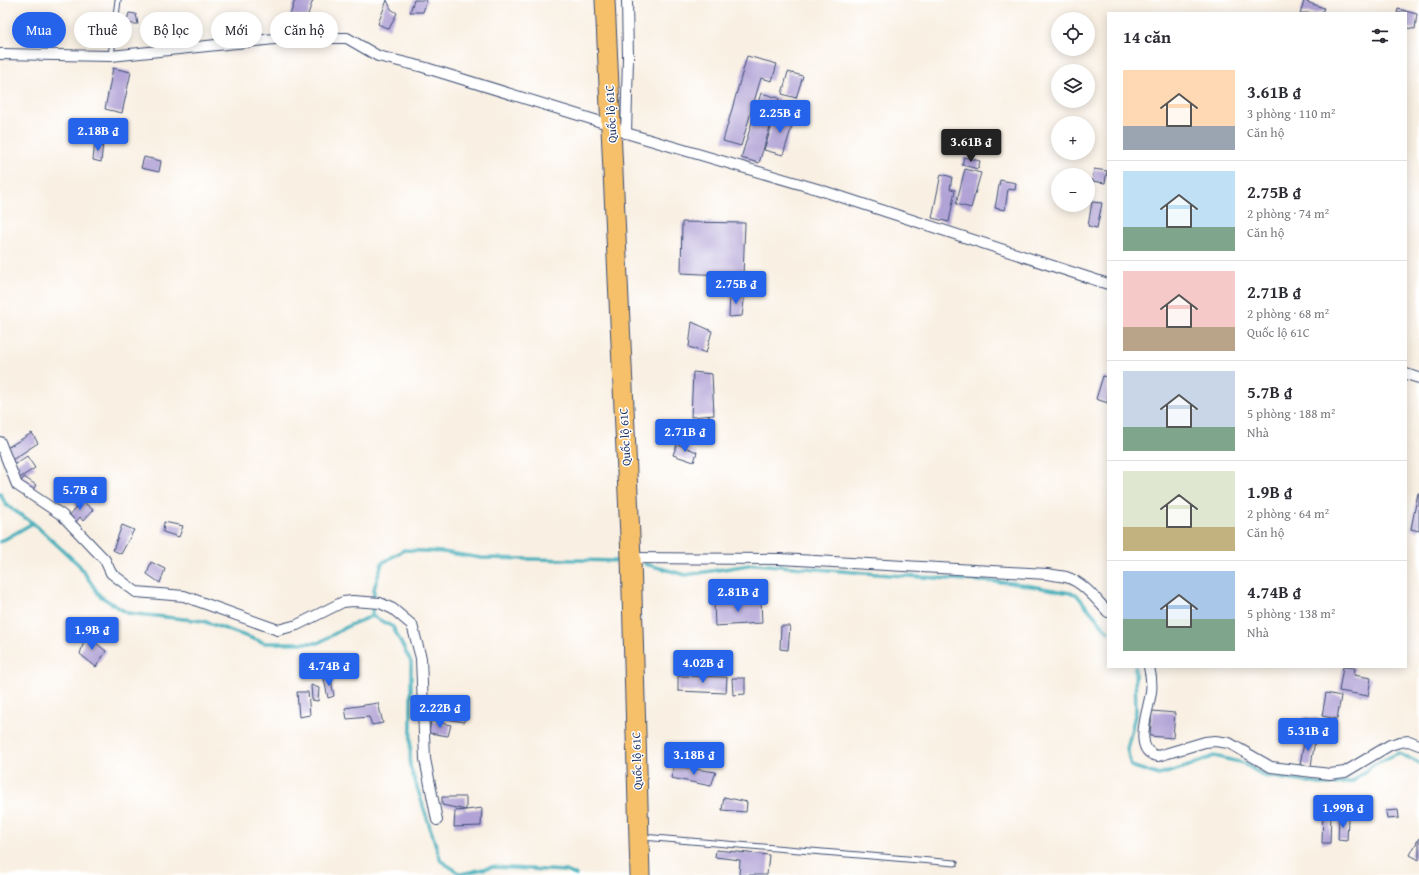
<!DOCTYPE html>
<html lang="vi">
<head>
<meta charset="utf-8">
<style>
	:root { --surface:#fff; --page:#f2f2f3; --text:#2b2b33; --muted:#7c7c81; --line:#e1e1e2; --accent:#2563eb }
	body { margin:0; font-family:"Gentium Book Plus",serif; background:var(--page); color:var(--text); height:100vh; display:flex; flex-direction:column; font-size:15px; white-space:nowrap }
	* { box-sizing:border-box; margin:0 }
	p { font-size:13px; color:var(--muted) }
	.icon { flex:none; width:22px; height:22px; fill:none; stroke:currentColor; stroke-width:2; stroke-linecap:round; stroke-linejoin:round }
	.map { position:relative; flex:1; overflow:hidden }
	.panel { position:absolute; left:1107px; top:12px; width:300px; height:656px; display:flex; flex-direction:column; background:var(--surface); border-radius:0px; box-shadow:0 2px 10px #0003 }
	.panel>* { flex:none }
	.hud { position:absolute; left:12px; top:12px; width:380px; height:36px; display:flex; gap:8px }
	.controls { position:absolute; left:1051px; top:12px; display:grid; gap:8px }
	.controls a { display:grid; place-items:center; width:44px; height:44px; border-radius:50%; background:var(--surface); box-shadow:0 2px 10px #0003; font-size:20px }
	.price { position:absolute; translate:-50% -34px; padding:0 9px; border-radius:4px; background:var(--accent); color:#fff; font-size:13px; line-height:26px; filter:drop-shadow(0 1px 2px #0008) }
	.price::after { content:''; position:absolute; left:50%; top:24px; width:12px; height:9px; margin-left:-6px; background:inherit; clip-path:polygon(0 0,100% 0,50% 100%) }
	.price.selected { background:#222; color:#fff }
	ul { padding:0; list-style:none }
	li { display:flex; align-items:center; gap:12px; height:100px; padding:0 16px }
	li+li { border-top:1px solid var(--line) }
	li span { display:grid; place-items:center; flex:none; width:112px; height:80px; border-radius:0px; color:#555 }
	li>.icon { margin-inline-start:auto }
	span .icon { width:48px; height:48px; fill:#fffc; stroke-width:1 }
	li b { font-size:17px }
	h2 { display:flex; justify-content:space-between; align-items:center; height:48px; padding:0 16px; font-size:17px }
	.chip { padding:0 14px; border-radius:18px; background:var(--surface); box-shadow:0 2px 10px #0003; font-size:14px; line-height:36px }
	.chip.selected { background:var(--accent); color:#fff }
	.map>svg:first-child { display:block }
	.lines { fill:none; stroke-linecap:round; stroke-linejoin:round }
	.stream { stroke:#3faebb; stroke-width:3.5 }
	.building { fill:#b1a3d6 }
	.lane-casing { stroke:#3c4c72; stroke-width:7 }
	.street-casing { stroke:#3c4c72; stroke-width:12 }
	.highway-casing { stroke:#3c4c72; stroke-width:21 }
	.lane { stroke:#fff; stroke-width:5 }
	.street { stroke:#fff; stroke-width:10 }
	.highway { stroke:#f6c06b; stroke-width:19 }
	.labels { text-anchor:middle; stroke-width:3; stroke-linejoin:round; paint-order:stroke }
	.street-label { font-size:12px; fill:#1b2f5e; stroke:#fff }
</style>
</head>
<body>
<div class="map">
<svg width="1419" height="875" viewBox="0 0 1419 875">
	<rect width="100%" height="100%" fill="#fff"/>
	<filter id="ink" filterUnits="userSpaceOnUse"><feTurbulence type="fractalNoise" baseFrequency=".025" numOctaves="2"/><feDisplacementMap in="SourceGraphic" scale="8" xChannelSelector="R" yChannelSelector="G"/><feConvolveMatrix kernelMatrix="1 2 1 2 8 2 1 2 1" color-interpolation-filters="sRGB"/></filter>
	<filter id="wash" filterUnits="userSpaceOnUse"><feTurbulence type="fractalNoise" baseFrequency=".012" numOctaves="4" result="noise"/><feDisplacementMap in="SourceGraphic" scale="16" xChannelSelector="R" yChannelSelector="G"/><feGaussianBlur stdDeviation="0.9" result="paint"/><feColorMatrix in="noise" values="0 0 0 0 0 0 0 0 0 0 0 0 0 0 0 0 0 1.4 0 .05"/><feComposite in="paint" operator="in"/></filter>
	<g filter="url(#wash)">
		<rect width="100%" height="100%" fill="#f9f0e3"/>
		<g class="lines">
			<g class="stream">
				<path d="M0,493L6,505L33,523L79,565L100,596L127,613L203,621L265,643H318L350,625L372,616L393,627L411,662V721L410,766L441,861L461,874L492,867L566,871L576,875"/>
				<path d="M0,542L33,523"/>
				<path d="M645,564L686,575L755,564L890,575L1014,583L1076,594L1108,632"/>
				<path d="M372,616L374,589L382,563L404,550L443,552L481,558L619,561"/>
				<path d="M1135,667L1136,711L1127,749L1131,766L1159,775L1186,767L1214,756L1243,763L1264,776L1327,785L1352,782L1373,765L1398,753L1419,763"/>
			</g>
		</g>
		<g id="blocks">
			<g class="building">
				<path d="M295,0H313L307,17L290,15Z"/>
				<path d="M387,0L391,9L397,13L389,29L378,24Z"/>
				<path d="M414,0H427L423,12H410Z"/>
				<path d="M1304,1L1324,8L1322,13H1300Z"/>
				<path d="M1398,9L1417,14L1415,29L1406,28V13H1397Z"/>
				<path d="M129,13L136,14L138,24H126Z"/>
				<path d="M33,27H47V39L35,40Z"/>
				<path d="M747,56L777,64L772,81L761,78L741,146L723,141Z"/>
				<path d="M113,68L131,72L122,113L105,109Z"/>
				<path d="M788,72L803,76L796,98L782,94Z"/>
				<path d="M761,93L779,98L759,163L741,158Z"/>
				<path d="M784,113L795,117L783,155L764,150L775,116L782,119Z"/>
				<path d="M95,141L103,143L101,162L93,160Z"/>
				<path d="M144,157L161,161L159,172L141,168Z"/>
				<path d="M964,157L980,161L978,169L962,165Z"/>
				<path d="M965,169L981,173L971,208L956,204Z"/>
				<path d="M1094,169L1107,171L1105,183L1092,181Z"/>
				<path d="M941,174L952,177L950,189L955,190L949,222L932,218Z"/>
				<path d="M1000,180L1016,183L1015,190L1008,189L1005,210L995,208Z"/>
				<path d="M1092,202L1102,203L1097,228L1088,226Z"/>
				<path d="M682,222L745,223L743,276L681,273Z"/>
				<path d="M730,293L745,294L742,316L729,317Z"/>
				<path d="M692,322L712,331L706,353L689,347Z"/>
				<path d="M693,372L712,374L714,415L691,417Z"/>
				<path d="M1103,376L1108,377V403L1096,399Z"/>
				<path d="M32,433L38,443L12,460L5,449Z"/>
				<path d="M677,444L697,452L694,462L673,455Z"/>
				<path d="M27,456L35,468L18,479L11,467Z"/>
				<path d="M24,477L36,485L32,491L20,483Z"/>
				<path d="M1418,493H1419V531L1411,529Z"/>
				<path d="M79,498L93,510L83,521L80,517L75,523L68,517L77,507L74,504Z"/>
				<path d="M164,522L183,526L179,537L163,532Z"/>
				<path d="M122,525L134,530L121,554L113,550Z"/>
				<path d="M151,562L165,569L160,583L147,574Z"/>
				<path d="M761,601L762,623L715,626L714,603Z"/>
				<path d="M781,626H790L788,650L780,649Z"/>
				<path d="M86,635L106,651L96,667L80,654Z"/>
				<path d="M1343,667L1355,668L1354,675L1371,678L1368,696L1339,691Z"/>
				<path d="M330,674L334,696L328,698L324,679Z"/>
				<path d="M678,676L727,677L726,693L678,691Z"/>
				<path d="M732,678H745V694L733,695Z"/>
				<path d="M311,685L319,688L318,701L312,700Z"/>
				<path d="M297,692H308L310,715L299,717Z"/>
				<path d="M1326,693L1341,696L1337,719L1322,716Z"/>
				<path d="M378,703L383,723L372,725L369,717L347,719L345,708Z"/>
				<path d="M461,704L468,705L464,722L447,719L446,711L459,712Z"/>
				<path d="M1152,711L1175,713L1173,738L1150,736Z"/>
				<path d="M1303,717L1319,719L1316,734L1301,732Z"/>
				<path d="M431,721L451,725L448,736L429,733Z"/>
				<path d="M1305,738L1315,740L1311,766L1300,764Z"/>
				<path d="M674,766L716,772L711,786L671,778Z"/>
				<path d="M442,797H466V810L482,808L481,826L454,827L455,811L466,810L442,805Z"/>
				<path d="M724,797L747,802L746,812L722,810Z"/>
				<path d="M1398,810L1399,818L1387,819L1386,811Z"/>
				<path d="M1323,813H1331L1330,843H1322Z"/>
				<path d="M1339,817L1348,818L1347,841L1338,840Z"/>
				<path d="M1419,838V860L1410,855Z"/>
				<path d="M716,850L769,855L767,875H739L740,860L715,857Z"/>
			</g>
		</g>
	</g>
	<g filter="url(#ink)">
		<use href="#blocks" fill-opacity="0" stroke="#3c4c72" stroke-width="1"/>
		<g class="lines">
			<g class="lane-casing">
				<g id="lane">
					<path d="M111,56L118,0"/>
					<path d="M642,837L955,863"/>
				</g>
			</g>
			<g class="street-casing">
				<g id="street">
					<path d="M0,54L111,56L284,38H347L378,56L423,67L611,125L626,133L817,189L1108,284"/>
					<path d="M626,133L628,58L627,0"/>
					<path d="M1406,374L1419,378"/>
					<path d="M0,442L17,485L62,515L105,560L111,573L136,592L184,596L278,630L297,625L343,602L353,601L380,603L393,609L412,625L421,658L425,759L437,820"/>
					<path d="M631,558L780,559L1047,574C1053,575 1060,576 1066,577C1083,582 1096,599 1108,612"/>
					<path d="M1149,667C1151,675 1152,684 1151,692C1149,710 1131,752 1158,756L1205,742L1215,741L1229,743L1271,767L1330,774L1345,772L1390,745L1400,742L1409,741L1419,745"/>
				</g>
			</g>
			<g class="highway-casing">
				<path id="highway" d="M605,0L631,558L640,875"/>
			</g>
			<use href="#lane" class="lane"/>
			<use href="#street" class="street"/>
			<use href="#highway" class="highway"/>
		</g>
	</g>
	<g class="labels">
		<g class="street-label">
			<text transform="translate(611 114) rotate(-93)" y="4">Quốc lộ 61C</text>
			<text transform="translate(625 437) rotate(-93)" y="4">Quốc lộ 61C</text>
			<text transform="translate(637 761) rotate(-92)" y="4">Quốc lộ 61C</text>
		</g>
	</g>
</svg>
<div class="controls">
<a><svg class="icon" aria-label="locate" viewBox="0 0 24 24"><circle cx="12" cy="12" r="6"/><path d="M12 2v4M12 18v4M2 12h4M18 12h4"/></svg></a>
<a><svg class="icon" aria-label="layers" viewBox="0 0 24 24"><path d="M12 4l9 5-9 5-9-5zM3 14l9 5 9-5"/></svg></a>
<a>+</a>
<a>−</a>
</div>
<b class="price" style="left:780px;top:134px">2.25B ₫</b>
<b class="price" style="left:98px;top:152px">2.18B ₫</b>
<b class="price selected" style="left:971px;top:163px">3.61B ₫</b>
<b class="price" style="left:736px;top:305px">2.75B ₫</b>
<b class="price" style="left:685px;top:453px">2.71B ₫</b>
<b class="price" style="left:80px;top:511px">5.7B ₫</b>
<b class="price" style="left:738px;top:613px">2.81B ₫</b>
<b class="price" style="left:92px;top:651px">1.9B ₫</b>
<b class="price" style="left:703px;top:684px">4.02B ₫</b>
<b class="price" style="left:329px;top:687px">4.74B ₫</b>
<b class="price" style="left:440px;top:729px">2.22B ₫</b>
<b class="price" style="left:1308px;top:752px">5.31B ₫</b>
<b class="price" style="left:694px;top:776px">3.18B ₫</b>
<b class="price" style="left:1343px;top:829px">1.99B ₫</b>
<div class="hud">
<a class="chip selected">Mua</a>
<a class="chip">Thuê</a>
<a class="chip">Bộ lọc</a>
<a class="chip">Mới</a>
<a class="chip">Căn hộ</a>
</div>
<section class="panel">
<h2>14 căn<svg class="icon" aria-label="filters" viewBox="0 0 24 24"><path d="M4 7h16M4 17h16"/><circle cx="9" cy="7" r="2"/><circle cx="15" cy="17" r="2"/></svg></h2>
<ul>
<li><span style="background:linear-gradient(#ffd9b3 70%,#9aa5b1 0)"><svg class="icon" aria-label="home" viewBox="0 0 24 24"><path d="M3 11l9-7 9 7M6 9v11h12V9"/></svg></span><div><b>3.61B ₫</b><p>3 phòng · 110 m²</p><p>Căn hộ</p></div></li>
<li><span style="background:linear-gradient(#bfe0f5 70%,#7fa58c 0)"><svg class="icon" aria-label="home" viewBox="0 0 24 24"><path d="M3 11l9-7 9 7M6 9v11h12V9"/></svg></span><div><b>2.75B ₫</b><p>2 phòng · 74 m²</p><p>Căn hộ</p></div></li>
<li><span style="background:linear-gradient(#f6c9c9 70%,#b9a48a 0)"><svg class="icon" aria-label="home" viewBox="0 0 24 24"><path d="M3 11l9-7 9 7M6 9v11h12V9"/></svg></span><div><b>2.71B ₫</b><p>2 phòng · 68 m²</p><p>Quốc lộ 61C</p></div></li>
<li><span style="background:linear-gradient(#c9d6e8 70%,#7fa58c 0)"><svg class="icon" aria-label="home" viewBox="0 0 24 24"><path d="M3 11l9-7 9 7M6 9v11h12V9"/></svg></span><div><b>5.7B ₫</b><p>5 phòng · 188 m²</p><p>Nhà</p></div></li>
<li><span style="background:linear-gradient(#dfe7d0 70%,#c2b280 0)"><svg class="icon" aria-label="home" viewBox="0 0 24 24"><path d="M3 11l9-7 9 7M6 9v11h12V9"/></svg></span><div><b>1.9B ₫</b><p>2 phòng · 64 m²</p><p>Căn hộ</p></div></li>
<li><span style="background:linear-gradient(#a9c7e8 60%,#7fa58c 0)"><svg class="icon" aria-label="home" viewBox="0 0 24 24"><path d="M3 11l9-7 9 7M6 9v11h12V9"/></svg></span><div><b>4.74B ₫</b><p>5 phòng · 138 m²</p><p>Nhà</p></div></li>
</ul>
</section>
</div>
</body>
</html>
